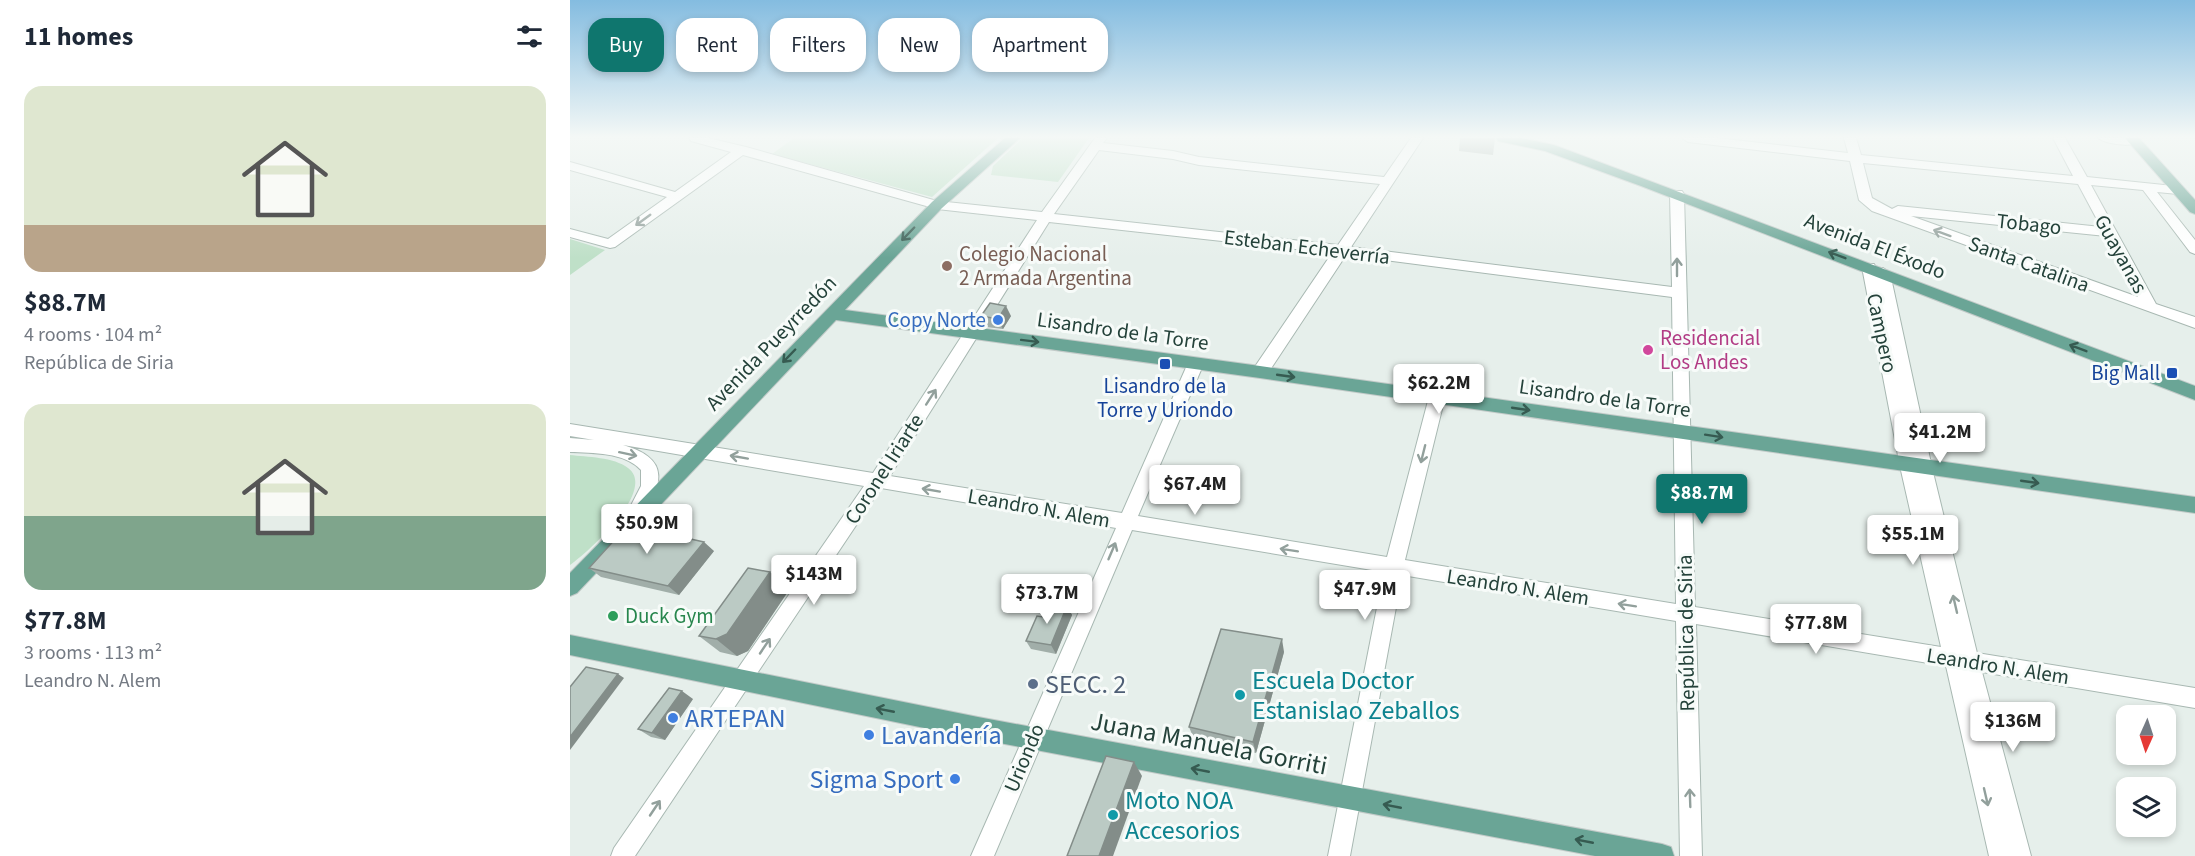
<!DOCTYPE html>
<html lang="en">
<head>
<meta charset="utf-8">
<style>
	:root { --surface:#fff; --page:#f6f6f7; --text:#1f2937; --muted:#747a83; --accent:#0f766e }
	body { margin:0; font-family:"Source Sans 3",sans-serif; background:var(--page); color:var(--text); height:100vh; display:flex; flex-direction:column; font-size:22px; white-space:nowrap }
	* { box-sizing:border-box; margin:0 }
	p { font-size:20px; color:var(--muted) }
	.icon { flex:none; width:33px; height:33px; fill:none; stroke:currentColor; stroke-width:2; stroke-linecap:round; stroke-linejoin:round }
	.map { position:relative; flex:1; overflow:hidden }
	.details { display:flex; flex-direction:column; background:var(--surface); width:570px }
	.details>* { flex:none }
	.banner { position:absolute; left:18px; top:18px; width:570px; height:54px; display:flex; gap:12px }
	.needle { width:39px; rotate:183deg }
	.tools { position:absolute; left:1546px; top:705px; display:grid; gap:12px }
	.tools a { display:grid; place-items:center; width:60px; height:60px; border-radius:12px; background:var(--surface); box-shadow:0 3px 9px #0003; font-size:30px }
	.price { position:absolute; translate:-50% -51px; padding:0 14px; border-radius:6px; background:#fff; color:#222; font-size:20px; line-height:39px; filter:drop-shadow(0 2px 3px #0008) }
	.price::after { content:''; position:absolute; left:50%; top:36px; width:18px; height:14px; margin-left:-9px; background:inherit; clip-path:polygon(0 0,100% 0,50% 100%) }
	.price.selected { background:var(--accent); color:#fff }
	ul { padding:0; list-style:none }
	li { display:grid; align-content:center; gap:12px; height:318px; padding:0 24px }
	li span { display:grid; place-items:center; height:186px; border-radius:18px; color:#555 }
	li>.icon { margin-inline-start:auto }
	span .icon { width:108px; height:108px; fill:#fffc; stroke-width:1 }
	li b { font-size:26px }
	h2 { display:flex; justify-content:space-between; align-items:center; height:72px; padding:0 24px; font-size:26px }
	.chip { padding:0 21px; border-radius:18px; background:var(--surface); box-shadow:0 3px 9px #0003; font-size:21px; line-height:54px }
	.chip.selected { background:var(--accent); color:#fff }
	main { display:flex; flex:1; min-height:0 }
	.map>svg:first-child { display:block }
	.green { fill:#bfe0c8 }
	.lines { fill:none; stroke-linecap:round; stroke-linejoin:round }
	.minor-casing { stroke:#a8b8b2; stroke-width:2 }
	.major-casing { stroke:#c2cac8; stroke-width:2 }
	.minor { fill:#fff; fill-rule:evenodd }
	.major { fill:#6aa596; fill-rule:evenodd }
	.wall { fill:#a1aea9 }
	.shaded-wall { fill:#838d89 }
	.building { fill:#bbcac4; stroke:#838d89; stroke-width:1.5 }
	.oneway { stroke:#92a09c }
	.oneway2 { stroke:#365b51 }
	.education-dot { fill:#8d6e63; stroke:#f7fbf9; stroke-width:2 }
	.shop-dot { fill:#3f7fe0; stroke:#f7fbf9; stroke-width:2 }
	.hotel-dot { fill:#d1479c; stroke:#f7fbf9; stroke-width:2 }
	.transit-dot { fill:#1a4fb4; stroke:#f7fbf9; stroke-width:2 }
	.leisure-dot { fill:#2e9e5b; stroke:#f7fbf9; stroke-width:2 }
	.service-dot { fill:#5c6f8a; stroke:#f7fbf9; stroke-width:2 }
	.culture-dot { fill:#0f9aa8; stroke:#f7fbf9; stroke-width:2 }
	.labels { text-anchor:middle; stroke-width:6; stroke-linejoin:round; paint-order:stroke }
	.street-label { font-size:21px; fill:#24423a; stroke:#f7fbf9 }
	.education-label { font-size:21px; fill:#785e54; stroke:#f7fbf9; text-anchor:start }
	.shop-label { font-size:21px; fill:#366cbe; stroke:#f7fbf9; text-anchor:end }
	.hotel-label { font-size:21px; fill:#b23c85; stroke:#f7fbf9; text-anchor:start }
	.transit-label { font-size:21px; fill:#164399; stroke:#f7fbf9; text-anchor:end }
	.leisure-label { font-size:21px; fill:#27864d; stroke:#f7fbf9; text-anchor:start }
	.near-culture-label { font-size:26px; fill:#0d838f; stroke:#f7fbf9; text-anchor:start }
	.near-service-label { font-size:26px; fill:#4e5e75; stroke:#f7fbf9; text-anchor:start }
	.near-shop-label { font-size:26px; fill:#366cbe; stroke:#f7fbf9; text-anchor:start }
	.near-street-label { font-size:26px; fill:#24423a; stroke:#f7fbf9 }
</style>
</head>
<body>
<main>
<section class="details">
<h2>11 homes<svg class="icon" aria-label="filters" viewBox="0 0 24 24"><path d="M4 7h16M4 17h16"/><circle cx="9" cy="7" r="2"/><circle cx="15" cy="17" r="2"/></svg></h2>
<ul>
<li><span style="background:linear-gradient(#dfe7d0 75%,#b9a48a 0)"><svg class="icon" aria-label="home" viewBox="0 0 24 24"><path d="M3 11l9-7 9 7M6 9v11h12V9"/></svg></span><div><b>$88.7M</b><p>4 rooms · 104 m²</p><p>República de Siria</p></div></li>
<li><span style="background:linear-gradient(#dfe7d0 60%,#7fa58c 0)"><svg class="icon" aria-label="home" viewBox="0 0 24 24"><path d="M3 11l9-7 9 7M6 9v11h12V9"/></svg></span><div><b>$77.8M</b><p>3 rooms · 113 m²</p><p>Leandro N. Alem</p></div></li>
</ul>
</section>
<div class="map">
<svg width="1625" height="856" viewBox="0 0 1625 856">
	<rect width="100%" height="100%" fill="#e6efeb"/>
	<g class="green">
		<path d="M224,138H428L362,197L202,154Z"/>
		<path d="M453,138H519L488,182L421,175L423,166Z"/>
		<path d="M0,239L35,250L0,275Z"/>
		<path d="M0,455C17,457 44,457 58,468C88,490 17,553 0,565Z"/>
	</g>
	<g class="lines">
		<g class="minor-casing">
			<g id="minor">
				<path d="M119,138H138L176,147L367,201L472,212L525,138H537L533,143L603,151L629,157L814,177L841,138H853L781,247L1102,287L1100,194L1102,191H1112L1114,194L1125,607L1371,647L1330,466L1292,267L1294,264H1304L1307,271L1313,268L1320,273L1362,468L1407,653L1625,688V708L1412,672L1461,856H1419L1376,666L1126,624L1132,856H1110L1106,621L832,575L780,856H758L814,572L562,530L424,856H401L546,528L311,488L65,856H41L44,848L294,486L53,445C102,459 92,484 71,520L65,522L59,520L56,515L71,486V470C54,452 23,453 0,452V438L24,440L0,436V424L303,473L467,220L367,209L173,155L45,247L40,248L0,237V229L38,239L97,197L0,170V162L105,192L161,152L121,141ZM529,150L603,159L629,165L810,184L768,245L484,214ZM479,222L762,253L684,368L682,372L684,376H696L776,255L1102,297L1106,604L835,560L875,397L873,393H861L859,397L817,557L568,516L634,363L631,359H621L618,363L552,513L320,476Z"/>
				<path d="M1112,138H1147L1278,153L1274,138H1286L1291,155L1503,176L1483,138H1495L1517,177L1613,187L1614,190L1608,194L1587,192L1625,240V254L1620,252L1573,190L1521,185L1586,304L1625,317V328L1302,211L1289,200L1280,161L1118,142ZM1293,163L1508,184L1531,227L1328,206L1322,209L1302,198ZM1341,216L1536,236L1568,297Z"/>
				<path d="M1528,138H1566L1570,141C1562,148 1536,144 1528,138Z"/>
			</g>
		</g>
		<g class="major-casing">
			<g id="major">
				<path d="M435,138H450L372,208L275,310L690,366L1625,497V513L690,378L266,320L7,593L0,596V573L362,202Z"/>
				<path d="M926,138H951L984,145L1625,386V400L1071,186L975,151L928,141Z"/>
				<path d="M1555,138H1569L1625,200V214L1620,212Z"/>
				<path d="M0,635L408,717L1092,844L1101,847L1104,856H1025L408,739L0,655Z"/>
			</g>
		</g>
		<use href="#minor" class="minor"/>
		<use href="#major" class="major"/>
	</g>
	<g class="wall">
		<path d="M890,138H925L923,155L889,151Z"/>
		<path d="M411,316H441L433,329L416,327Z"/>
		<path d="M144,551L109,595L31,577L19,568Z"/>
		<path d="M200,572L219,590L178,651L167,656L150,652L129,636Z"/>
		<path d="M497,606L502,615L486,654L461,649L456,641Z"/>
		<path d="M714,652L686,753L624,739L619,727Z"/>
		<path d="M123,699L95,740L81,737L68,729Z"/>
	</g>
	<g class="shaded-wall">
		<path d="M436,306L441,316L433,329L428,319Z"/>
		<path d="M134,542L144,551L109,595L98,586Z"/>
		<path d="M200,572L219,590L178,651L167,656L146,639Z"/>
		<path d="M497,606L502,615L486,654L481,645Z"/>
		<path d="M712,639L714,652L686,753L683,742Z"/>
		<path d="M48,674L54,678L0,750V737Z"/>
		<path d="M112,691L123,699L95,740L82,733Z"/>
		<path d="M564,762L572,776L543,856H529Z"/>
	</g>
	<g class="building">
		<path d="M420,303L436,306L428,319L411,316Z"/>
		<path d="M58,525L134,542L98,586L19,568Z"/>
		<path d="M178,568L200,572L157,634L146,639L129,636Z"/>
		<path d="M480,603L497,606L481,645L456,641L467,616L473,617Z"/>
		<path d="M651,629L712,639L683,742L619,727Z"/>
		<path d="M16,667L48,674L0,737V687Z"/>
		<path d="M99,688L112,691L82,733L68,729Z"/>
		<path d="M536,756L564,762L529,856H497Z"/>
	</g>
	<defs><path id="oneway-shaft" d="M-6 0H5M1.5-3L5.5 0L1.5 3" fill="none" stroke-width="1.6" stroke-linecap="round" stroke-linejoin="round" transform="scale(1.5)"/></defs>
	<g class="oneway">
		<use href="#oneway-shaft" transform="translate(73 220) rotate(144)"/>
		<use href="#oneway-shaft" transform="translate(1372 233) rotate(-160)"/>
		<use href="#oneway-shaft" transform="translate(1107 267) rotate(-90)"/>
		<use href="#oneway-shaft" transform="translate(361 397) rotate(-57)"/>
		<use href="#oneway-shaft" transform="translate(58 454) rotate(12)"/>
		<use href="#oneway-shaft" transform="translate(853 454) rotate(104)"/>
		<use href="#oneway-shaft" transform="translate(169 457) rotate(-170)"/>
		<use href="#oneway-shaft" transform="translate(361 490) rotate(-170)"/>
		<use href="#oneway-shaft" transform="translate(719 550) rotate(-171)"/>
		<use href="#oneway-shaft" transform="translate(542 551) rotate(-67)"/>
		<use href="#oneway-shaft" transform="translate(1385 604) rotate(-103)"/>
		<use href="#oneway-shaft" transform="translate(1057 605) rotate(-171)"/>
		<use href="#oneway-shaft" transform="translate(195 646) rotate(-56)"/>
		<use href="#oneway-shaft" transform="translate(1416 797) rotate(77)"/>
		<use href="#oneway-shaft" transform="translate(1120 798) rotate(-92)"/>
		<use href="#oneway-shaft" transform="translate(85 808) rotate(-56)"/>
	</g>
	<g class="oneway2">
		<use href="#oneway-shaft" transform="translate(338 234) rotate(134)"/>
		<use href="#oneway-shaft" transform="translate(1267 255) rotate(-159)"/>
		<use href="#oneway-shaft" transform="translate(460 341) rotate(7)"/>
		<use href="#oneway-shaft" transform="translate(1508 348) rotate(-159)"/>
		<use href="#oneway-shaft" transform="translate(219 356) rotate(134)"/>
		<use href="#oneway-shaft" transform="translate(716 376) rotate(8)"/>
		<use href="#oneway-shaft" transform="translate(951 409) rotate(8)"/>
		<use href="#oneway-shaft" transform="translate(1144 436) rotate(9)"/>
		<use href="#oneway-shaft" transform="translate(1460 482) rotate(8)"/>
		<use href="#oneway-shaft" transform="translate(315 710) rotate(-169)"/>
		<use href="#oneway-shaft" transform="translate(630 770) rotate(-169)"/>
		<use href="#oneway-shaft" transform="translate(822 806) rotate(-169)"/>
		<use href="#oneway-shaft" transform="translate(1014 841) rotate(-169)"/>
	</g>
	<linearGradient id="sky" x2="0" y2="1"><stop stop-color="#84bce0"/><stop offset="0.53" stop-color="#f4f8f6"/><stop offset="1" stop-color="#f4f8f6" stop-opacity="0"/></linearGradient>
	<rect width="1625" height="258" fill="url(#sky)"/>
	<circle class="education-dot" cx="377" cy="266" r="6"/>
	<g class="shop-dot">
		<circle cx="428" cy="320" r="6"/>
		<circle cx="103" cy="718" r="6"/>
		<circle cx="299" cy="735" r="6"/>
		<circle cx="385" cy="779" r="6"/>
	</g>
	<circle class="hotel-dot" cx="1078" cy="350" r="6"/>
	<g class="transit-dot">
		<rect x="589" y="358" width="12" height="12" rx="3"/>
		<rect x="1596" y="367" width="12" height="12" rx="3"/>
	</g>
	<circle class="leisure-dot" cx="43" cy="616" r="6"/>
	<circle class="service-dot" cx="463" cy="684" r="6"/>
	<g class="culture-dot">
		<circle cx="670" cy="695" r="6"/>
		<circle cx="543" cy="815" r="6"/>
	</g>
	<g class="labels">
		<g class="street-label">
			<text transform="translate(1459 224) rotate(6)" y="7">Tobago</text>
			<text transform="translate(1305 246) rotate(21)" y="7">Avenida El Éxodo</text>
			<text transform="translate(737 247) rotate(7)" y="7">Esteban Echeverría</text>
			<text transform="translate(1551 254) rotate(61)" y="7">Guayanas</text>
			<text transform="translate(1459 264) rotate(20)" y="7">Santa Catalina</text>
			<text transform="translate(553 331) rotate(8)" y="7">Lisandro de la Torre</text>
			<text transform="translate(1312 333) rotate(78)" y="7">Campero</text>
			<text transform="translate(201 343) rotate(-46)" y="7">Avenida Pueyrredón</text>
			<text transform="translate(1035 398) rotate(8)" y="7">Lisandro de la Torre</text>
			<text transform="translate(314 469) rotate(-57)" y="7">Coronel Iriarte</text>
			<text transform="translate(469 508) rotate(10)" y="7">Leandro N. Alem</text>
			<text transform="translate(948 587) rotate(9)" y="7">Leandro N. Alem</text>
			<text transform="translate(1116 633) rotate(-91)" y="7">República de Siria</text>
			<text transform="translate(1428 666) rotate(9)" y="7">Leandro N. Alem</text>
			<text transform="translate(454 758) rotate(-67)" y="7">Uriondo</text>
		</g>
		<g class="education-label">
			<text x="389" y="261">Colegio Nacional<tspan x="389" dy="24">2 Armada Argentina</tspan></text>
		</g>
		<g class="shop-label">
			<text x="416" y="327">Copy Norte</text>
		</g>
		<g class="hotel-label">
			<text x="1090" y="345">Residencial<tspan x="1090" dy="24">Los Andes</tspan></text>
		</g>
		<g class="transit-label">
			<text x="1590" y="380">Big Mall</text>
			<text x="595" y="393" text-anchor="middle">Lisandro de la<tspan x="595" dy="24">Torre y Uriondo</tspan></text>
		</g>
		<g class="leisure-label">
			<text x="55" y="623">Duck Gym</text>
		</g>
		<g class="near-culture-label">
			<text x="682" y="689">Escuela Doctor<tspan x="682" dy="30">Estanislao Zeballos</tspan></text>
			<text x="555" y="809">Moto NOA<tspan x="555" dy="30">Accesorios</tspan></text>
		</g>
		<g class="near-service-label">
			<text x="475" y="693">SECC. 2</text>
		</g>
		<g class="near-shop-label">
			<text x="115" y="727">ARTEPAN</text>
			<text x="311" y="744">Lavandería</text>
			<text x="373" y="788" text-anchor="end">Sigma Sport</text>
		</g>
		<g class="near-street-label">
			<text transform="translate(639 743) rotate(11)" y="9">Juana Manuela Gorriti</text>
		</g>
	</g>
</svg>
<div class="tools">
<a><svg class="needle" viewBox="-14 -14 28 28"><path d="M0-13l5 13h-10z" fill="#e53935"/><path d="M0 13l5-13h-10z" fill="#747a83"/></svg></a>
<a><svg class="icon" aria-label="layers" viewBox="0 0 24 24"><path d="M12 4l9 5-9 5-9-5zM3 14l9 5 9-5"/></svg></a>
</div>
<b class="price" style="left:869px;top:415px">$62.2M</b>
<b class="price" style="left:1370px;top:464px">$41.2M</b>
<b class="price" style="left:625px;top:516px">$67.4M</b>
<b class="price selected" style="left:1132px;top:525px">$88.7M</b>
<b class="price" style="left:77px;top:555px">$50.9M</b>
<b class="price" style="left:1343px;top:566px">$55.1M</b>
<b class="price" style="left:244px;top:606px">$143M</b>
<b class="price" style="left:795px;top:621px">$47.9M</b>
<b class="price" style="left:477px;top:625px">$73.7M</b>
<b class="price" style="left:1246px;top:655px">$77.8M</b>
<b class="price" style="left:1443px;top:753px">$136M</b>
<div class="banner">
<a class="chip selected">Buy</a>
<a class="chip">Rent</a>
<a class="chip">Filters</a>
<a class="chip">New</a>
<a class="chip">Apartment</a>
</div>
</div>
</main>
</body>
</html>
